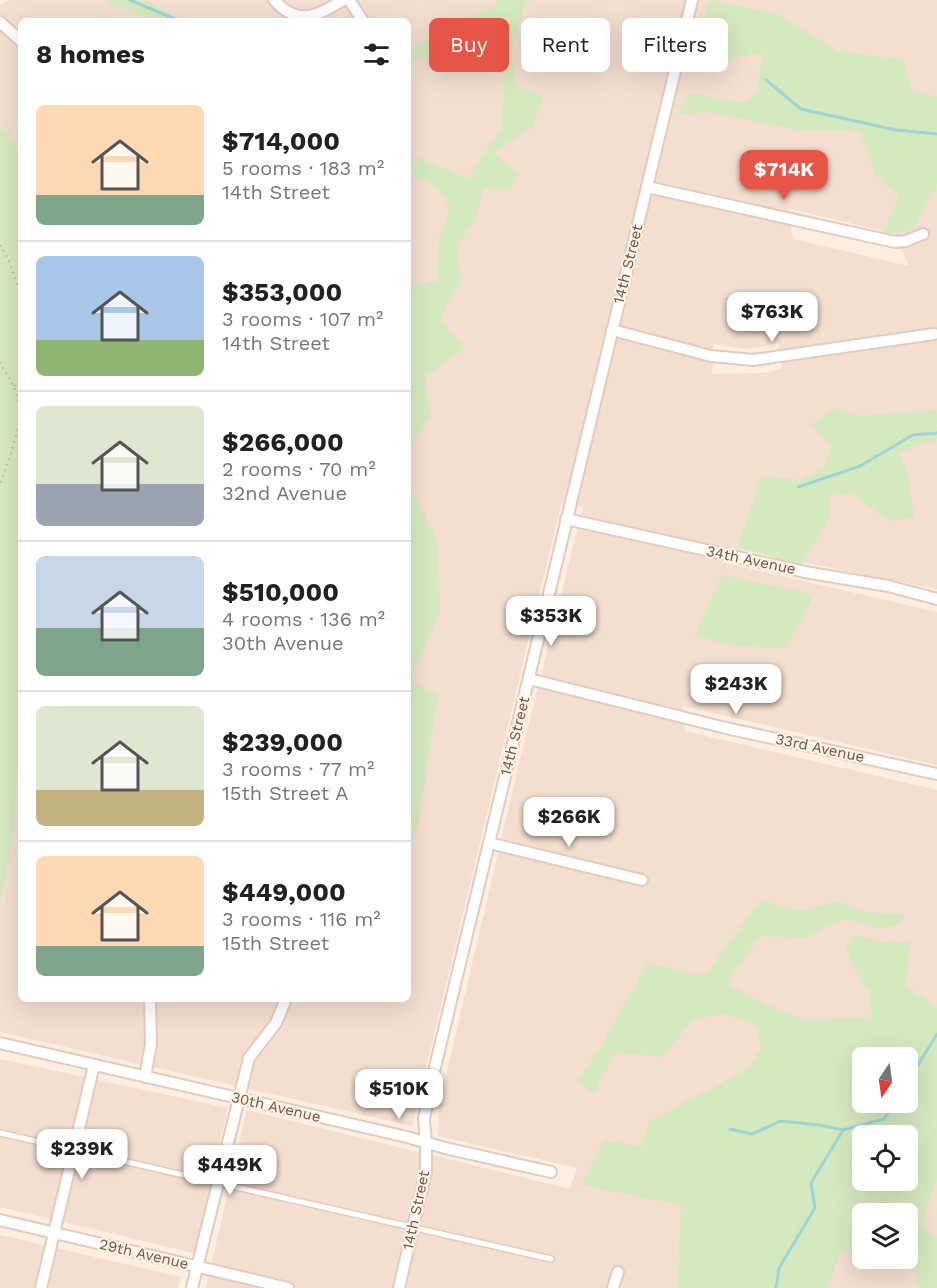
<!DOCTYPE html>
<html lang="en">
<head>
<meta charset="utf-8">
<style>
	:root { --surface:#fff; --page:#f2f2f2; --text:#202124; --muted:#757577; --line:#e0e0e0; --accent:#e65545 }
	body { margin:0; font-family:"Work Sans",sans-serif; background:var(--page); color:var(--text); height:100vh; display:flex; flex-direction:column; font-size:22px; white-space:nowrap }
	* { box-sizing:border-box; margin:0 }
	p { font-size:20px; color:var(--muted) }
	.icon { flex:none; width:33px; height:33px; fill:none; stroke:currentColor; stroke-width:2; stroke-linecap:round; stroke-linejoin:round }
	.map { position:relative; flex:1; overflow:hidden }
	.details { position:absolute; left:18px; top:18px; width:393px; height:984px; display:flex; flex-direction:column; background:var(--surface); border-radius:9px; box-shadow:0 6px 24px #0002 }
	.details>* { flex:none }
	.top-card { position:absolute; left:429px; top:18px; width:417px; height:54px; display:flex; gap:12px }
	.needle { width:39px; rotate:193deg }
	.fabs { position:absolute; left:852px; top:1047px; display:grid; gap:12px }
	.fabs a { display:grid; place-items:center; width:66px; height:66px; border-radius:9px; background:var(--surface); box-shadow:0 6px 24px #0002; font-size:30px }
	.price { position:absolute; translate:-50% -51px; padding:0 14px; border-radius:12px; background:#fff; color:#222; font-size:20px; line-height:39px; filter:drop-shadow(0 2px 3px #0008) }
	.price::after { content:''; position:absolute; left:50%; top:36px; width:18px; height:14px; margin-left:-9px; background:inherit; clip-path:polygon(0 0,100% 0,50% 100%) }
	.price.on { background:var(--accent); color:#fff }
	ul { padding:0; list-style:none }
	li { display:flex; align-items:center; gap:18px; height:150px; padding:0 18px }
	li+li { border-top:2px solid var(--line) }
	li span { display:grid; place-items:center; flex:none; width:168px; height:120px; border-radius:9px; color:#555 }
	li>.icon { margin-inline-start:auto }
	span .icon { width:72px; height:72px; fill:#fffc; stroke-width:1 }
	li b { font-size:26px }
	h2 { display:flex; justify-content:space-between; align-items:center; height:72px; padding:0 18px; font-size:26px }
	.tag { padding:0 21px; border-radius:9px; background:var(--surface); box-shadow:0 6px 24px #0002; font-size:21px; line-height:54px }
	.tag.on { background:var(--accent); color:#fff }
	.map>svg:first-child { display:block }
	.residential { fill:#f3decf; fill-rule:evenodd }
	.green { fill:#d5e9bf; fill-rule:evenodd }
	.lines { fill:none; stroke-linecap:round; stroke-linejoin:round }
	.stream { stroke:#9cd5d7; stroke-width:3 }
	.lane-casing { stroke:#e2cbbf; stroke-width:8 }
	.street-casing { stroke:#e2cbbf; stroke-width:14 }
	.path { stroke:#d5ab9c; stroke-width:2; stroke-dasharray:1.5 4.5; stroke-linecap:butt }
	.lane { stroke:#fff; stroke-width:5 }
	.street { stroke:#fff; stroke-width:10 }
	.labels { text-anchor:middle; stroke-width:4.5; stroke-linejoin:round; paint-order:stroke }
	.street-label { font-size:15px; fill:#725248; stroke:#fff2e6 }
</style>
</head>
<body>
<div class="map">
<svg width="937" height="1288" viewBox="0 0 937 1288">
	<rect width="100%" height="100%" fill="#fceee0"/>
	<g class="residential">
		<path d="M9,0H937V589L731,548L721,562L937,612V765L683,706L685,731L937,790V1288H206L247,1110L570,1189L577,1168L438,1136L439,1106L517,772L583,507L561,504L412,1126L0,1032V784L21,698V999H408V21H21V152L0,128V5ZM788,208L894,234L909,266L793,239ZM778,343L782,368L766,373L712,374L714,344L746,349ZM862,1058H908V1102H862ZM862,1136H908V1180H862ZM862,1214H908V1258H862Z"/>
		<path d="M0,1059L228,1108L194,1253L0,1207Z"/>
		<path d="M0,1235L181,1277L178,1288H0Z"/>
	</g>
	<g class="green">
		<path d="M105,0H144L183,21H157L110,4Z"/>
		<path d="M496,0H530L524,7L511,52L516,85L544,97L532,127L493,153L519,174L510,190L484,187L476,216L457,247L461,281L440,319L465,348L424,378L431,416L408,448V286L438,281L439,241L450,208L436,186L412,176L418,157L468,179L501,128L504,96L503,66L493,43L413,59L409,50L459,20L495,6Z"/>
		<path d="M709,0L777,14L838,51L903,60L911,90L937,97V184L914,229L882,235L899,197L876,176L860,131L793,129L711,112L677,114L690,93L744,103L758,92L762,53L725,59L695,49Z"/>
		<path d="M0,124L10,134L8,137L21,152V771L17,772L13,836L0,904Z"/>
		<path d="M833,408L857,416L937,410V439L899,453L907,470L914,517L889,521L853,494L829,495L830,516L801,566L738,546L762,476L801,480L824,469L831,446L811,425Z"/>
		<path d="M408,472L410,486L437,541L440,612L410,680L438,695L417,830L408,823Z"/>
		<path d="M723,575L814,595L786,648L734,646L694,635Z"/>
		<path d="M760,900L801,911L838,901L864,912L904,915L898,925L879,928L845,919L823,927L807,938L760,936L727,983L762,1003L804,1020L872,1017L870,994L851,963L846,946L853,935L891,943L910,942L906,986L937,1008V1179L922,1224L933,1236L937,1237V1288H917L915,1267L878,1259L908,1258V1214H862V1255L841,1250L827,1288H678L681,1205L582,1185L604,1140L641,1147L650,1121L746,1070L761,1050L758,1027L725,1013L693,1020L662,1057L616,1052L593,1094L578,1080L602,1044L648,963L705,976ZM862,1058H908V1102H862ZM862,1136H908V1180H862Z"/>
	</g>
	<g class="lines">
		<g class="stream">
			<path d="M130,0L180,21"/>
			<path d="M766,80L801,109L896,130L937,134"/>
			<path d="M798,487L860,466L913,435L937,433"/>
			<path d="M908,1081L937,1034"/>
			<path d="M730,1129L752,1134L781,1121L820,1125L843,1130"/>
			<path d="M776,1288L779,1268L815,1208L811,1183L843,1130L884,1119L895,1102"/>
		</g>
		<g class="lane-casing">
			<path id="lane" d="M0,1133L551,1259"/>
		</g>
		<g class="street-casing">
			<g id="street">
				<path d="M274,0C298,27 317,16 343,0"/>
				<path d="M349,0L363,21"/>
				<path d="M0,22L21,41"/>
				<path d="M647,187L895,242L906,241L923,234"/>
				<path d="M612,330L711,356L753,360L934,334"/>
				<path d="M566,519L805,572L888,586L937,599"/>
				<path d="M529,679L726,728L937,774"/>
				<path d="M489,843L642,880"/>
				<path d="M0,1043L407,1137L445,1148L551,1172"/>
				<path d="M145,1077L151,1044L150,999"/>
				<path d="M0,1220L288,1288"/>
				<path d="M41,1288L94,1065"/>
				<path d="M192,1288L249,1058L276,1023L286,999"/>
				<path d="M399,1288L426,1171V1142L424,1119L430,1088L692,0"/>
				<path d="M613,1288L618,1272"/>
			</g>
		</g>
		<g class="path">
			<path d="M0,245L8,258L21,294"/>
			<path d="M0,362C4,370 10,378 14,387C27,420 11,452 0,484"/>
			<path d="M14,386L21,381"/>
		</g>
		<use href="#lane" class="lane"/>
		<use href="#street" class="street"/>
	</g>
	<g class="labels">
		<g class="street-label">
			<text transform="translate(628 264) rotate(-76)" y="5">14th Street</text>
			<text transform="translate(751 560) rotate(12)" y="5">34th Avenue</text>
			<text transform="translate(515 736) rotate(-76)" y="5">14th Street</text>
			<text transform="translate(820 748) rotate(12)" y="5">33rd Avenue</text>
			<text transform="translate(276 1107) rotate(13)" y="5">30th Avenue</text>
			<text transform="translate(416 1210) rotate(-78)" y="5">14th Street</text>
			<text transform="translate(144 1254) rotate(13)" y="5">29th Avenue</text>
		</g>
	</g>
</svg>
<div class="fabs">
<a><svg class="needle" viewBox="-14 -14 28 28"><path d="M0-13l5 13h-10z" fill="#e53935"/><path d="M0 13l5-13h-10z" fill="#757577"/></svg></a>
<a><svg class="icon" aria-label="locate" viewBox="0 0 24 24"><circle cx="12" cy="12" r="6"/><path d="M12 2v4M12 18v4M2 12h4M18 12h4"/></svg></a>
<a><svg class="icon" aria-label="layers" viewBox="0 0 24 24"><path d="M12 4l9 5-9 5-9-5zM3 14l9 5 9-5"/></svg></a>
</div>
<b class="price on" style="left:784px;top:201px">$714K</b>
<b class="price" style="left:772px;top:343px">$763K</b>
<b class="price" style="left:551px;top:647px">$353K</b>
<b class="price" style="left:736px;top:715px">$243K</b>
<b class="price" style="left:569px;top:848px">$266K</b>
<b class="price" style="left:399px;top:1120px">$510K</b>
<b class="price" style="left:82px;top:1180px">$239K</b>
<b class="price" style="left:230px;top:1196px">$449K</b>
<div class="top-card">
<a class="tag on">Buy</a>
<a class="tag">Rent</a>
<a class="tag">Filters</a>
</div>
<section class="details">
<h2>8 homes<svg class="icon" aria-label="filters" viewBox="0 0 24 24"><path d="M4 7h16M4 17h16"/><circle cx="9" cy="7" r="2"/><circle cx="15" cy="17" r="2"/></svg></h2>
<ul>
<li><span style="background:linear-gradient(#ffd9b3 75%,#7fa58c 0)"><svg class="icon" aria-label="home" viewBox="0 0 24 24"><path d="M3 11l9-7 9 7M6 9v11h12V9"/></svg></span><div><b>$714,000</b><p>5 rooms · 183 m²</p><p>14th Street</p></div></li>
<li><span style="background:linear-gradient(#a9c7e8 70%,#8fb573 0)"><svg class="icon" aria-label="home" viewBox="0 0 24 24"><path d="M3 11l9-7 9 7M6 9v11h12V9"/></svg></span><div><b>$353,000</b><p>3 rooms · 107 m²</p><p>14th Street</p></div></li>
<li><span style="background:linear-gradient(#dfe7d0 65%,#9aa5b1 0)"><svg class="icon" aria-label="home" viewBox="0 0 24 24"><path d="M3 11l9-7 9 7M6 9v11h12V9"/></svg></span><div><b>$266,000</b><p>2 rooms · 70 m²</p><p>32nd Avenue</p></div></li>
<li><span style="background:linear-gradient(#c9d6e8 60%,#7fa58c 0)"><svg class="icon" aria-label="home" viewBox="0 0 24 24"><path d="M3 11l9-7 9 7M6 9v11h12V9"/></svg></span><div><b>$510,000</b><p>4 rooms · 136 m²</p><p>30th Avenue</p></div></li>
<li><span style="background:linear-gradient(#dfe7d0 70%,#c2b280 0)"><svg class="icon" aria-label="home" viewBox="0 0 24 24"><path d="M3 11l9-7 9 7M6 9v11h12V9"/></svg></span><div><b>$239,000</b><p>3 rooms · 77 m²</p><p>15th Street A</p></div></li>
<li><span style="background:linear-gradient(#ffd9b3 75%,#7fa58c 0)"><svg class="icon" aria-label="home" viewBox="0 0 24 24"><path d="M3 11l9-7 9 7M6 9v11h12V9"/></svg></span><div><b>$449,000</b><p>3 rooms · 116 m²</p><p>15th Street</p></div></li>
</ul>
</section>
</div>
</body>
</html>
